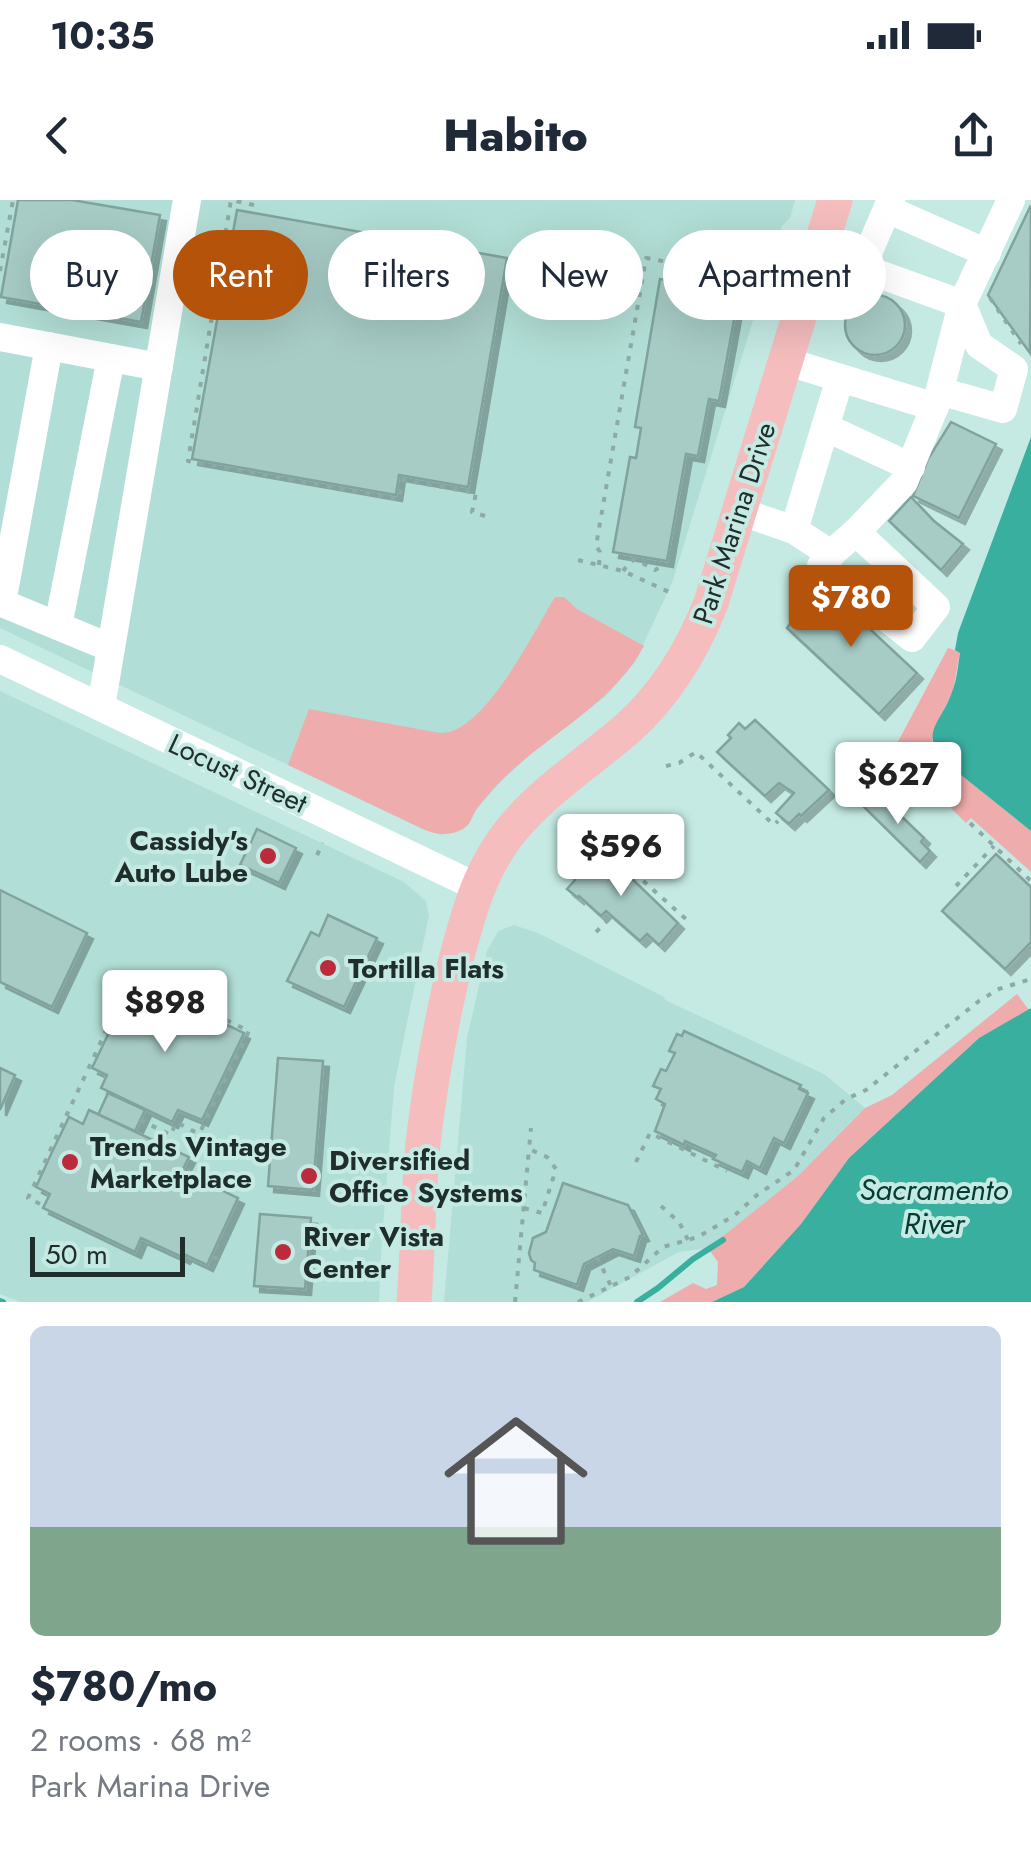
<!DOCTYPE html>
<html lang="en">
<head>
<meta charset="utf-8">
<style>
	:root { --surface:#fff; --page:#f2f2f3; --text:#1f2937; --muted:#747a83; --line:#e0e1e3; --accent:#b45309 }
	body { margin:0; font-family:Jost,sans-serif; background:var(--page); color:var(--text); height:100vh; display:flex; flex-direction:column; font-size:38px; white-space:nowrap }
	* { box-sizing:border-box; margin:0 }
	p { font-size:32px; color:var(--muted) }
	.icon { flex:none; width:55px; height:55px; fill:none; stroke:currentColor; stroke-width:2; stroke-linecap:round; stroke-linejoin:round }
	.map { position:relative; height:1102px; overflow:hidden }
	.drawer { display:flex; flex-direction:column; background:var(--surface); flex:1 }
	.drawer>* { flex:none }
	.top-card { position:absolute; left:30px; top:30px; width:972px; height:90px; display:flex; gap:20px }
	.scale { position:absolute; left:30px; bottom:25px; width:155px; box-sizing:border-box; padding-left:10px; border:5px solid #1f2d2b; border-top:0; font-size:28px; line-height:35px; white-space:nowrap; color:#1f2d2b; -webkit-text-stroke:8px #c5eae3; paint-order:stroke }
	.price { position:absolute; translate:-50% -85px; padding:0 22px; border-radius:10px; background:#fff; color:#222; font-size:32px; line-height:65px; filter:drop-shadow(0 2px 5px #0008) }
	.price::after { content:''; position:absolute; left:50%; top:60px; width:30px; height:22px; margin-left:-15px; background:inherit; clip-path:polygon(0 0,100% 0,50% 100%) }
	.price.selected { background:var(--accent); color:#fff }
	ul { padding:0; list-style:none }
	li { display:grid; align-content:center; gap:20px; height:530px; padding:0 30px }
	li+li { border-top:2px solid var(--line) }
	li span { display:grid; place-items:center; height:310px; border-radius:15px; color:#555 }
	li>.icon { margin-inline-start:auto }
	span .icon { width:180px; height:180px; fill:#fffc; stroke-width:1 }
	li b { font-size:42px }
	.pill { padding:0 35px; border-radius:45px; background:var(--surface); box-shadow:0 10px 40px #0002; font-size:35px; line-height:90px }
	.pill.selected { background:var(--accent); color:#fff }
	.status { display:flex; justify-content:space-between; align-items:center; height:70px; padding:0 50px; background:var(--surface); direction:ltr }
	.status svg { height:28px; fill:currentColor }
	header { display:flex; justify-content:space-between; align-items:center; height:130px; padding:0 30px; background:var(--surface); font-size:45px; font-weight:800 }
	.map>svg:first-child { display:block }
	.built { fill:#b1ded6 }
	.green { fill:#eeadac }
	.water { fill:#39afa0 }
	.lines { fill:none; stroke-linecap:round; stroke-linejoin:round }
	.stream { stroke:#39afa0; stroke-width:6 }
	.building { fill:#a7cbc5; stroke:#81a39e; stroke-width:2.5; filter:url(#shadow) }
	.path { stroke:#8daaa5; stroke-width:4; stroke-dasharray:5 8; stroke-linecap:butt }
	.minor { stroke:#fff; stroke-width:28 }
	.major { stroke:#f5bdbe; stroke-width:35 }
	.poi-dot { fill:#bc2b3c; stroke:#c5eae3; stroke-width:4 }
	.labels { text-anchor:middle; stroke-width:8; stroke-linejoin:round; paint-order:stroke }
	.street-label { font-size:28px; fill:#1f2d2b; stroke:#c5eae3 }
	.poi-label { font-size:28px; font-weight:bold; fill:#1f2d2b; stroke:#c5eae3; text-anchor:start }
	.water-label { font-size:30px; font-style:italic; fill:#043b35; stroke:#c5eae3 }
</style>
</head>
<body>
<div class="status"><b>10:35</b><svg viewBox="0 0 49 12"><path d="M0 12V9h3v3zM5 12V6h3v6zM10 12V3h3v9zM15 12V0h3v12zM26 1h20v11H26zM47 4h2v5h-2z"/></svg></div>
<header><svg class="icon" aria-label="back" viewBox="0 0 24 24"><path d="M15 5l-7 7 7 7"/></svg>Habito<svg class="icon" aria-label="share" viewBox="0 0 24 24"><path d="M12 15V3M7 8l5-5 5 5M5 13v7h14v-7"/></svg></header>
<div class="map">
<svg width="1031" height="1102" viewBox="0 0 1031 1102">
	<defs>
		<filter id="shadow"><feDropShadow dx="6" dy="6" stdDeviation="0" flood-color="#0004"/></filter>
	</defs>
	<rect width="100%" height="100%" fill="#c5eae3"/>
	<g class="built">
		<path d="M0,0H795L790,18L782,26L779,36L672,383L635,462L606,496L529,555L501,581L476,610L468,625L458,631L441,635L425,630L0,428Z"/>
		<path d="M0,491L404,682L426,701L429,715L394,887L382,1040L379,1102H21L0,1094Z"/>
		<path d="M514,725L538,733L664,797L665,800L824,874L865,908L798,976L708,1048L679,1052L587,1102H444L467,838L487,751L498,731Z"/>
	</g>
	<g class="green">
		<path d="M555,397H564L577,409L644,446C612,505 548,534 502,580C493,589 483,600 476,610C471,618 471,624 463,629C450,636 439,635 425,630L288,565L309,509L440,533C484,535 534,431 555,397Z"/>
		<path d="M948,448L960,452L953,491L935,528L932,542L933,546L946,563L1031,631V672L971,618L966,623L893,551Z"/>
		<path d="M1017,794L1029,810L979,838L849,958L801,1024L744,1087L712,1102H660L693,1083L706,1089L717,1085L718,1062L708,1048L798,976L865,908L892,895Z"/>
	</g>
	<g class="water">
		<path d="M1031,237V631L946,563C918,532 941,524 952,492C957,480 958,465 960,453L955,450L958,433Z"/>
		<path d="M1031,808V1102H712L744,1087L801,1024L849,958L979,838Z"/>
	</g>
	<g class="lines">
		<g class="stream">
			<path d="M0,1101L3,1102"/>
			<path d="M637,1102L658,1088L693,1059L723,1040"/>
		</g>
	</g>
	<g class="building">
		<path d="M18,0H72L160,15L141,122L1,97Z"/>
		<path d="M1030,7L1031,9L1030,153L988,95Z"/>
		<path d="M237,10L507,58L468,287L399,275L396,295L192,259Z"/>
		<path d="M660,79L739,93L719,201L709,199L698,256L686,254L667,361L613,352L630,257L636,258L641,228L635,227Z"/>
		<circle cx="875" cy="125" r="30"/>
		<path d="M951,222L996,244L959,318L913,296L928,259Z"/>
		<path d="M911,297L934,321L963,344L941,370L889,321Z"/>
		<path d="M825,387L917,473L879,514L787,428L804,403Z"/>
		<path d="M755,520L829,590L801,616L799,614L789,624L776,613L794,593L779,583L765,596L717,552L731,538L728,535L739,523L745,529Z"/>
		<path d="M877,593L924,638L921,642L930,651L920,662L864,607Z"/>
		<path d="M257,629L296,648L279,683L240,665Z"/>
		<path d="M601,649L678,723L659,745L647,734L640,741L606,711L601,716L579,696L578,698L567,689L575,680L574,678Z"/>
		<path d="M996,654L1031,687V742L1005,769L942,711Z"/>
		<path d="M0,690L87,733L52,807L0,782Z"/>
		<path d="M328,715L377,738L344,807L287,781L311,732L319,736Z"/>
		<path d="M134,780L244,833L202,920L178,910L172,922L101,888L107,875L92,868Z"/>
		<path d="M684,831L801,885L799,889L808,893L784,943L774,938L760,968L747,961L742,972L713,959L716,955L685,941L684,945L655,931L665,904L656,899L661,889L653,886L661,869L666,871L675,853L669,851L677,834L682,836Z"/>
		<path d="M278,858L323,861L313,990L268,986Z"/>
		<path d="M0,868L15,875L0,910Z"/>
		<path d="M108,893L145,910L135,931L98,915Z"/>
		<path d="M89,910L189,957L182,971L238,998L207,1065L186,1055L184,1058L141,1038L135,1052L43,1008L50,994L36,987L52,952L69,917L83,924Z"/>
		<path d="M563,983L628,1005L643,1035L640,1036L634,1056L613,1049L584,1064L577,1085L534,1070L535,1063L531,1060L529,1053L533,1038L546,1032Z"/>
		<path d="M260,1014L311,1018L305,1089L254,1086Z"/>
	</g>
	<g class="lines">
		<g class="path">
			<path d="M254,5L231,0L188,261L399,299L403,280L476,293L472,312L485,316"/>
			<path d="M0,71L13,0"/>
			<path d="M990,98L1021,144"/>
			<path d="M578,360L623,371L669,392"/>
			<path d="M599,365L600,352L596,346L646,58L768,80"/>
			<path d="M623,371L630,362L635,359L655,370L659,368L663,361"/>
			<path d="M666,566L679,563L696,552L774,625L778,621"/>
			<path d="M970,623L1031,681"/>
			<path d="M585,629L687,720L683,725"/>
			<path d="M317,655L323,643"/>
			<path d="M638,677L653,661"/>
			<path d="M956,686L994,646"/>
			<path d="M596,732L612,716"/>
			<path d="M140,920L171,935L176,922L199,934"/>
			<path d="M636,962L650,933L727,971"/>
			<path d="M40,1004L28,998L132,775L249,831L191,951L197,954L188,974"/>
			<path d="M661,1006L679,1022L688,1040"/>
			<path d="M524,1008L542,1013L556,969L547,957L529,949L531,928"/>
			<path d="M213,1057L221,1060"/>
			<path d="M597,1057L611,1086"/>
			<path d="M515,1102L529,949"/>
			<path d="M578,1102L630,1077L663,1047L698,1037L735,1015L757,995L794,970L824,918L846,899L866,890L979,801L999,789L1031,779"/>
		</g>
		<g class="minor">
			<path d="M887,9L987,53"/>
			<path d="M818,52L962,104L1011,0"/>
			<path d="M862,67L891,0"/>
			<path d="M0,137L159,167"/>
			<path d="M49,146L2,403L111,448"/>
			<path d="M785,161L935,207"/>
			<path d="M940,191L1003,209L1014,169L979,145L962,104"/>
			<path d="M825,227L911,267"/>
			<path d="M739,311L794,330L831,354L856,332L904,282L937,201L962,104"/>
			<path d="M794,330L840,178"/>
			<path d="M831,354L821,366L912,438L936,407L856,332"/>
			<path d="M58,426L111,158"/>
			<path d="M0,459L477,687"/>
			<path d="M101,507L187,0"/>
		</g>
		<path class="major" d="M414,1102C418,1049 418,996 423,943C430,883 441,823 455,764C468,714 480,667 514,627C547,588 590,561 628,528C667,493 692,451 711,403L835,0"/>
	</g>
	<g class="poi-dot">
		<circle cx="268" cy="656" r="10"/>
		<circle cx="328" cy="768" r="10"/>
		<circle cx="70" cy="962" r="10"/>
		<circle cx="309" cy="976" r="10"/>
		<circle cx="283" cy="1052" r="10"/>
	</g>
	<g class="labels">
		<g class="street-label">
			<text transform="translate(734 323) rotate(-72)" y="10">Park Marina Drive</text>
			<text transform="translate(238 573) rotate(25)" y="10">Locust Street</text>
		</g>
		<g class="poi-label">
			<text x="248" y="650" text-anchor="end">Cassidy's<tspan x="248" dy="32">Auto Lube</tspan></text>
			<text x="348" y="778">Tortilla Flats</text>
			<text x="90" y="956">Trends Vintage<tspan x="90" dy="32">Marketplace</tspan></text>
			<text x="329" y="970">Diversified<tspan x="329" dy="32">Office Systems</tspan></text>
			<text x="303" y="1046">River Vista<tspan x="303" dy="32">Center</tspan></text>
		</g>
		<g class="water-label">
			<text x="934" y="1000">Sacramento<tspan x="934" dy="34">River</tspan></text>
		</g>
	</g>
</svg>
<div class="scale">50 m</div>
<b class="price selected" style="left:851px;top:450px">$780</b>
<b class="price" style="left:898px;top:627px">$627</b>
<b class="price" style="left:621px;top:699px">$596</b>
<b class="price" style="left:165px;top:855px">$898</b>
<div class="top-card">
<a class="pill">Buy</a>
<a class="pill selected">Rent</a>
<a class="pill">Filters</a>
<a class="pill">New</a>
<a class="pill">Apartment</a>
</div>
</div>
<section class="drawer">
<ul>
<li><span style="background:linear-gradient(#c9d6e8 65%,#7fa58c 0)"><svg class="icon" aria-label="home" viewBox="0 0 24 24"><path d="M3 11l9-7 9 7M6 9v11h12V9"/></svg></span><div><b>$780/mo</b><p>2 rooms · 68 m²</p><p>Park Marina Drive</p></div></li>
</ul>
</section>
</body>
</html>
